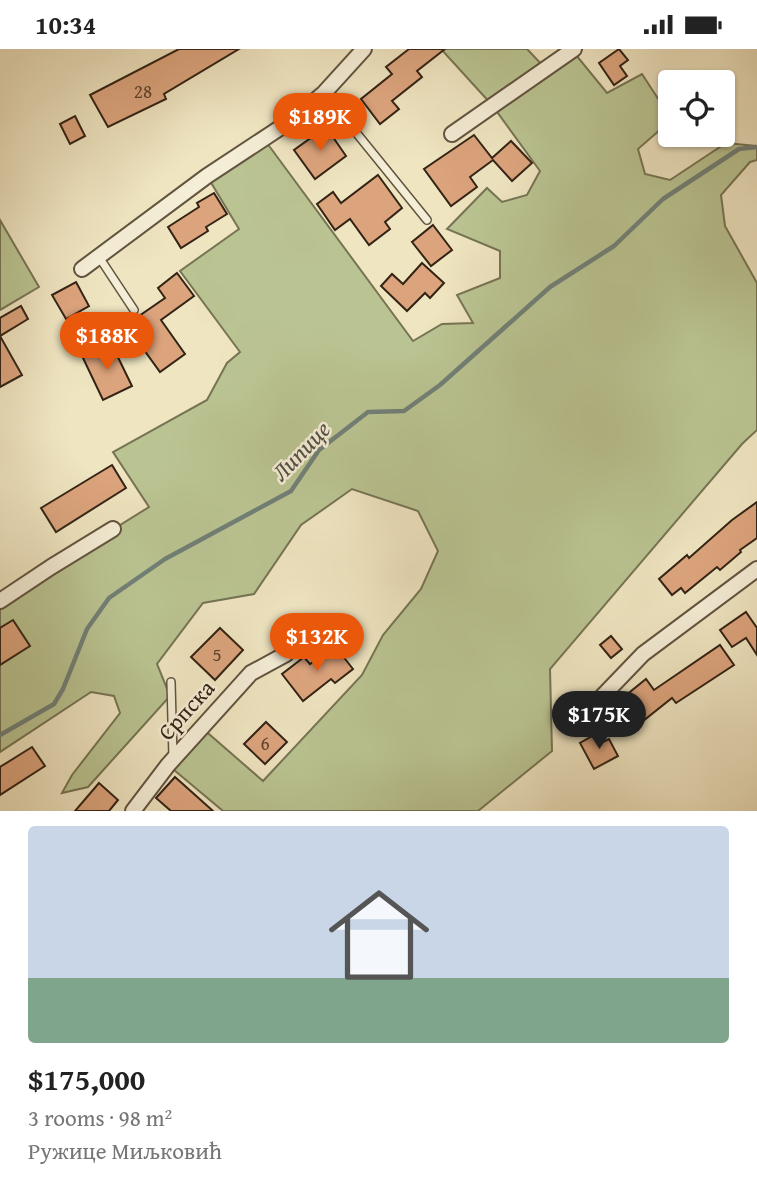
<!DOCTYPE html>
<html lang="en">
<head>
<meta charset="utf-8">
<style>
	:root { --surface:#fff; --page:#f2f2f2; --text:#222; --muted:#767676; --line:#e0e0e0; --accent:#ea580c }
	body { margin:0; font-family:"Gentium Book Plus",serif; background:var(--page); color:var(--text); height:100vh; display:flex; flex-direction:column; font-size:26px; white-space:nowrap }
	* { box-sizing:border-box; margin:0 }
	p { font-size:23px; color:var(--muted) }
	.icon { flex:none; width:38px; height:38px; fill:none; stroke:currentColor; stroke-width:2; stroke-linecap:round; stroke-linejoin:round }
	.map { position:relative; height:762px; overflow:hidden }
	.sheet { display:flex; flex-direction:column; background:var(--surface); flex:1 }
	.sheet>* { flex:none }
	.controls { position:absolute; left:658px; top:21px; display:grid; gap:14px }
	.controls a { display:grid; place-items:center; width:77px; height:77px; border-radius:7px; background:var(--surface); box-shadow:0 2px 5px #0004; font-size:35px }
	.price { position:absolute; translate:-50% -60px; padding:0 16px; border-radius:24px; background:var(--accent); color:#fff; font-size:23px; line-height:46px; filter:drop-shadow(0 2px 4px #0008) }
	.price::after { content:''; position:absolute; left:50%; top:42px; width:21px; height:16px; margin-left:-10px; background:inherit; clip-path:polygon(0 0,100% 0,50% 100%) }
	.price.selected { background:#222; color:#fff }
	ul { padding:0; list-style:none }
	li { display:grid; align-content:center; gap:14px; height:371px; padding:0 28px }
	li+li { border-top:2px solid var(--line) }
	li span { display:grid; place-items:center; height:217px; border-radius:7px; color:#555 }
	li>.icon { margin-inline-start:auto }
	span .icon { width:126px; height:126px; fill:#fffc; stroke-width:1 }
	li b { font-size:30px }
	.status { display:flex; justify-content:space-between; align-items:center; height:49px; padding:0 35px; background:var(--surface); direction:ltr }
	.status svg { height:19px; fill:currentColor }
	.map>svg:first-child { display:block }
	.green { fill:#bac492; stroke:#767454; stroke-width:2 }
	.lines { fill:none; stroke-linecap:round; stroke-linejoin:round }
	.stream { stroke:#718077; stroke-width:4.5 }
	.building { fill:#dca47d; stroke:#332315; stroke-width:2 }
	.lane-casing { stroke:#625440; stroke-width:10 }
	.street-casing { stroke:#625440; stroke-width:18 }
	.lane { stroke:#f5eed7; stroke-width:7 }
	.street { stroke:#f5eed7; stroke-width:14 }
	.labels { text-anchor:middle; stroke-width:5; stroke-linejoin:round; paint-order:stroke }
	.number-label { font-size:19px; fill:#5d432f }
	.street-label { font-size:23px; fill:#332315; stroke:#f5eed7 }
	.water-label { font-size:24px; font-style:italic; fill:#525246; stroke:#f5eed7 }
</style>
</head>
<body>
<div class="status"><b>10:34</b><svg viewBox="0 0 49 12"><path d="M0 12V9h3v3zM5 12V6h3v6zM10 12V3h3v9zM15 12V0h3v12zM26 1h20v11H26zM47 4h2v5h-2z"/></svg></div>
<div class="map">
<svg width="757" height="762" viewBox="0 0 757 762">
	<rect width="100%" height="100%" fill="#efe5c1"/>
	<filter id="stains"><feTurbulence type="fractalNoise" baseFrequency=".00286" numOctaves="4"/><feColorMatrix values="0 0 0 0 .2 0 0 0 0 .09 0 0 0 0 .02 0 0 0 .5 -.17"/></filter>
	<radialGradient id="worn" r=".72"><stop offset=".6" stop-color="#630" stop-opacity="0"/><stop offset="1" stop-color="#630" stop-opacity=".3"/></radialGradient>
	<g class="green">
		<path d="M441,0H527L545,19L572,1L607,44L642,25L670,68V72L638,100L645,125L670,131L726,94L757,97V111L750,113L721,146L725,177L757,234V381L742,395L550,620L552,702L478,762H223L168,716L202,679L263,732L362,626L383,586L421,540L438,502L418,462L352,440L301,476L254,545L203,554L157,615L170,647L88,738L62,744L72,726L120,664L114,647L91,643L0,703V551L149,458L113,403L207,351L227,314L240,303L180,222L239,180L207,127L264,90L413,292L442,275L473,274L457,246L500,229V202L447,180L487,139L502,153L527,146L540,122L492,56Z"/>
		<path d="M0,171L39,238L0,261Z"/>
	</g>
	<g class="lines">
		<path class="stream" d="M0,686L54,655L63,640L87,580L109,549L165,510L291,442L319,401L368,363L404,362L440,336L550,238L614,197L663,150L739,100L757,98"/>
	</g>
	<g class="building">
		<path d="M179,0H239L164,45L166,50L108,78L90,46Z"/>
		<path d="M409,0H445L417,22L422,28L392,52L399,60L380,75L361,50L392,25L386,18Z"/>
		<path d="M619,0L628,11L620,17L627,27L614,36L599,14Z"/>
		<path d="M75,67L85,87L70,95L60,75Z"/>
		<path d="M326,78L346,107L315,130L294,101Z"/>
		<path d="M474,86L492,109L511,92L532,114L512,132L493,111L470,128L477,138L451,157L424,120Z"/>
		<path d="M378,126L402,159L385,173L390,180L369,196L350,170L335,181L317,155L333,143L341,154Z"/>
		<path d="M214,144L227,165L206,178L208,182L181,199L168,178L199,158L197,154Z"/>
		<path d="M433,176L452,201L431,217L412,193Z"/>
		<path d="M422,214L444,234L430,249L425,244L407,262L381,237L392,225L403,235Z"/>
		<path d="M177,224L194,247L161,271L185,305L160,323L126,276L165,249L158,239Z"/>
		<path d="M76,233L89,257L66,270L52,246Z"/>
		<path d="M21,257L28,270L0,287V269Z"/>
		<path d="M0,287L22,326L0,338Z"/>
		<path d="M112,296L132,337L103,351L83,309Z"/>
		<path d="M112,416L126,439L56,483L41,459Z"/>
		<path d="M757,453V489L740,501L741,503L720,521L717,518L685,544L681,539L672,546L659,530L687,506L689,509L732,471Z"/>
		<path d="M746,563L757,579V606L746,589L732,598L720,581Z"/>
		<path d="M13,571L30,597L0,616V579Z"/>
		<path d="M220,579L243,601L215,631L191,608Z"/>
		<path d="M611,587L622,600L611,609L600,596Z"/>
		<path d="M334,596L353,620L335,634L331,630L303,652L282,625L304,608L310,615Z"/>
		<path d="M720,596L734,616L676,654L672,649L638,676L626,660L632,656L625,647L646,630L654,641Z"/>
		<path d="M266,673L287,693L265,715L244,695Z"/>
		<path d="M594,686L599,695L609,690L618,707L594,720L580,694Z"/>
		<path d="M32,698L45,717L0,746V718Z"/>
		<path d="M175,728L213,762H171L156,749Z"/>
		<path d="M99,734L118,751L109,762H75Z"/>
	</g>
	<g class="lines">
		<g class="lane-casing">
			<g id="lane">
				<path d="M324,44L427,171"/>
				<path d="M99,208L134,261"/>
				<path d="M171,633L173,709"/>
			</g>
		</g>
		<g class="street-casing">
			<g id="street">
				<path d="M452,85L574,0"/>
				<path d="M82,220L207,127L295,69L324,44L364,0"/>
				<path d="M0,552L51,518L113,480"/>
				<path d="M594,656L643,605L757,520"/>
				<path d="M133,762L168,716L251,624L286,605"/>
			</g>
		</g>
		<use href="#lane" class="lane"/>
		<use href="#street" class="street"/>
	</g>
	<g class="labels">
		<g class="number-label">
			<text x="143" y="49">28</text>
			<text x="217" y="612">5</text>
			<text x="265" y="701">6</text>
		</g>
		<g class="street-label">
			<text transform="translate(186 661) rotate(-48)" y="8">Српска</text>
		</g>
		<g class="water-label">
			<text transform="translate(301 402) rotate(-46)" y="8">Липице</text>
		</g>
	</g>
	<rect width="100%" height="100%" filter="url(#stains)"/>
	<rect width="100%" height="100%" fill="url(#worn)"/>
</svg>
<div class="controls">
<a><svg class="icon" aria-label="locate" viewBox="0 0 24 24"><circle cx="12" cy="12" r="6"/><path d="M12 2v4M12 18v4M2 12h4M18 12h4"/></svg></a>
</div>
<b class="price" style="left:320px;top:104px">$189K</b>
<b class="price" style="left:107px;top:323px">$188K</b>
<b class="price" style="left:317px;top:624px">$132K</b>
<b class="price selected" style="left:599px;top:702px">$175K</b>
</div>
<section class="sheet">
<ul>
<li><span style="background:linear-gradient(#c9d6e8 70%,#7fa58c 0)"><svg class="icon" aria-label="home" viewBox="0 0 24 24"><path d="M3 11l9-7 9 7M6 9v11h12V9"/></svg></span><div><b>$175,000</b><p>3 rooms · 98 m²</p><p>Ружице Миљковић</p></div></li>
</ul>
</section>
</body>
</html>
